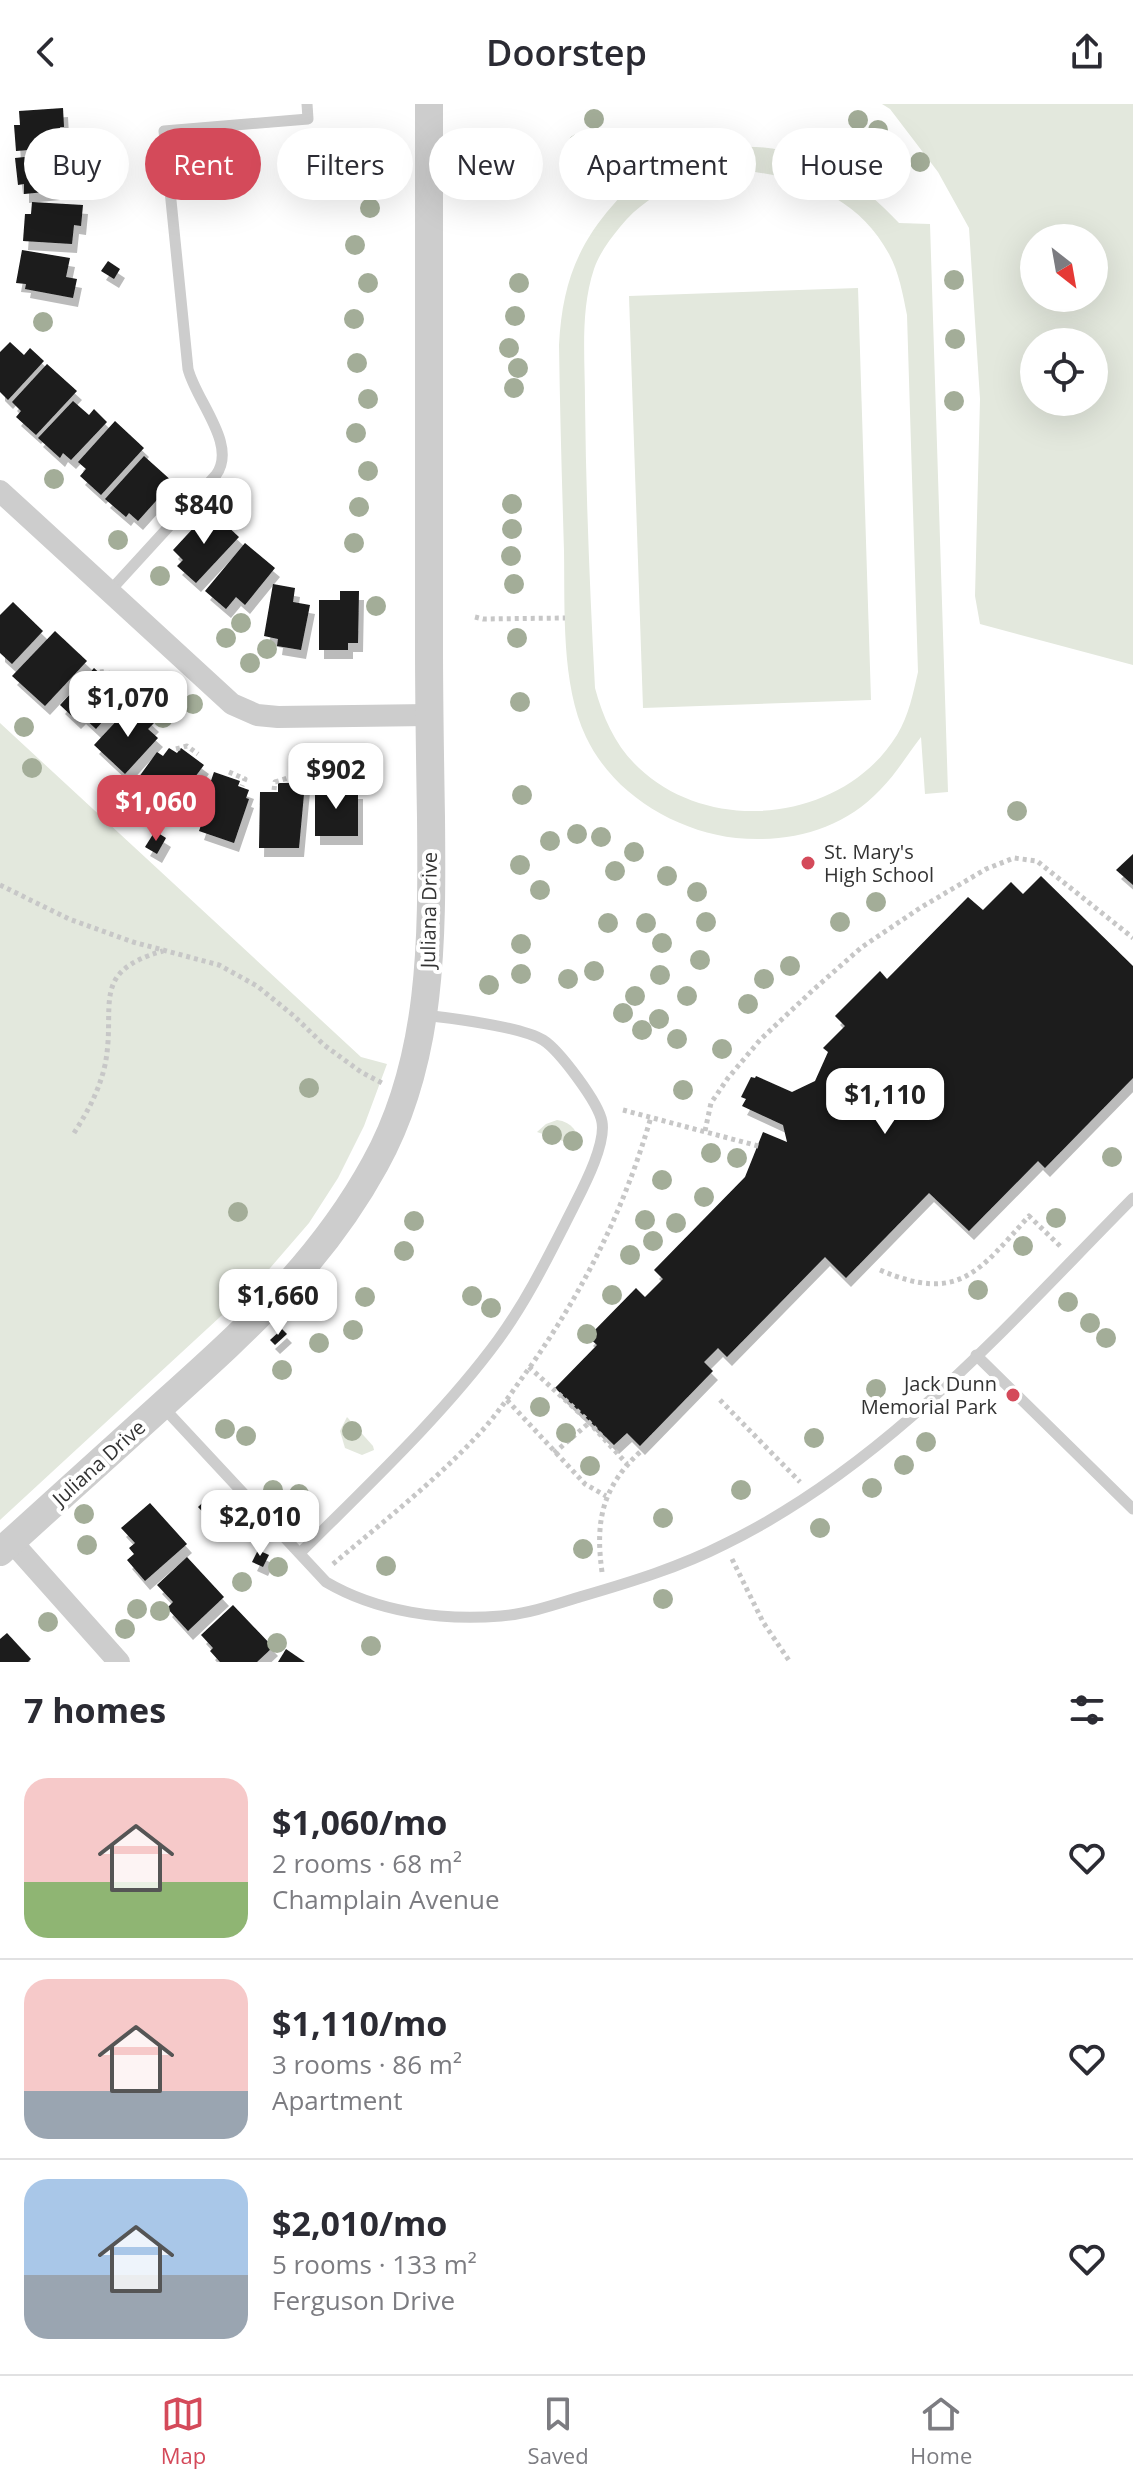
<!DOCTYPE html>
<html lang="en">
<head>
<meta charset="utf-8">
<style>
	:root { --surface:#fff; --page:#f7f7f7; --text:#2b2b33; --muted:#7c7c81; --line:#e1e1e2; --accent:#d44a5a }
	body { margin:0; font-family:"Open Sans",sans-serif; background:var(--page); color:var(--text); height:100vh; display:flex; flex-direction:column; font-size:30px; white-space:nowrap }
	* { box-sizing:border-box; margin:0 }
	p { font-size:26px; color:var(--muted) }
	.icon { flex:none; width:44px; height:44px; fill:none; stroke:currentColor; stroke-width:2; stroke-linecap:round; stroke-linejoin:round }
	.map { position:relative; height:1558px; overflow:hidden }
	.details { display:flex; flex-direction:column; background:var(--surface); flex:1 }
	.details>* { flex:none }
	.guide { position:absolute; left:24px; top:24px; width:1086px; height:72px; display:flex; gap:16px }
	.needle { width:52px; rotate:149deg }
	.buttons { position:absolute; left:1020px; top:120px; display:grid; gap:16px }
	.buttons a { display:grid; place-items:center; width:88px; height:88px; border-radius:50%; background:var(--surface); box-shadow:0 8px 32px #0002; font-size:40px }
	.price { position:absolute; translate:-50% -68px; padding:0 18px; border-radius:16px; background:#fff; color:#222; font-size:26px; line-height:52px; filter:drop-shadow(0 2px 4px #0008) }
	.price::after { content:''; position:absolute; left:50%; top:48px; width:24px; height:18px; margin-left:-12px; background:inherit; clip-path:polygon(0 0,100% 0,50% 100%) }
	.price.selected { background:var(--accent); color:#fff }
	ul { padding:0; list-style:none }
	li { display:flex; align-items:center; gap:24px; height:200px; padding:0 24px }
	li+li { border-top:2px solid var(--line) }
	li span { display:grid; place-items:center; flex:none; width:224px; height:160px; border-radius:24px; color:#555 }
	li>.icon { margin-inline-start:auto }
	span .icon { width:96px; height:96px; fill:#fffc; stroke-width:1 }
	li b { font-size:34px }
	h2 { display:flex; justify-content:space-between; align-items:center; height:96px; padding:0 24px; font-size:34px }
	.tag { padding:0 28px; border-radius:36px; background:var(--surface); box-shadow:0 8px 32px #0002; font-size:28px; line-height:72px }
	.tag.selected { background:var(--accent); color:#fff }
	header { display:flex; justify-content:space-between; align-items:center; height:104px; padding:0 24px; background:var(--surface); font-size:36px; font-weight:600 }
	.tabs { display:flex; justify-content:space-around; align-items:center; height:112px; border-top:2px solid var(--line); background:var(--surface); font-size:22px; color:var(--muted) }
	.tabs a { display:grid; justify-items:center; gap:4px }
	.tabs .selected { color:var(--accent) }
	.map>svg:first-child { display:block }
	.green { fill:#e3e8dd; fill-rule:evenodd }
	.building { fill:#1a1a1a; filter:url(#shadow) }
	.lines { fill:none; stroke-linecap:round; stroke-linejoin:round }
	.path { stroke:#c7c7c7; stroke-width:5; stroke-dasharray:4 4; stroke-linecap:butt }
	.service { stroke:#cdcdcd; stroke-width:11 }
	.minor { stroke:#cdcdcd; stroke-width:22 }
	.tertiary { stroke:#cdcdcd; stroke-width:28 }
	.tree { fill:#a3ad98 }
	.poi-dot { fill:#d44a5a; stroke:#fff; stroke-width:3 }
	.labels { text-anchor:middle; stroke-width:8; stroke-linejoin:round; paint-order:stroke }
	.poi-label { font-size:20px; fill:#333; stroke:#fff; text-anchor:start }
	.street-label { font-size:20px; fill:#333; stroke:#fff }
</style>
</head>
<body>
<header><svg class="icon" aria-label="back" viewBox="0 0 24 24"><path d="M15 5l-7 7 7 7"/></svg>Doorstep<svg class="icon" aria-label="share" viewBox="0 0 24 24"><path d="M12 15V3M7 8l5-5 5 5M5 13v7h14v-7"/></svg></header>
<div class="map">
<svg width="1133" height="1558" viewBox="0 0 1133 1558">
	<defs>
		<filter id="shadow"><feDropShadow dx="5" dy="9" stdDeviation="0" flood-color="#0004"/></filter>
	</defs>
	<rect width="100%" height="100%" fill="#fff"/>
	<g class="green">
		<path d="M882,0H1133V561L980,520L975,492L980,295L969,124L938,68L890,5ZM1094,134V194H1034V134ZM1094,238V298H1034V238Z"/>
		<path d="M736,43C803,39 855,72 899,119L930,120L948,688L925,690L921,633C907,651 896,670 880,686C842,726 790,739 736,734C675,727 613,690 586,633C561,580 565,506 564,447C562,379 560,310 559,241C562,185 575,144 613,101C625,87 638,75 654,66C680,52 708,47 736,43ZM755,68C811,76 861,98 889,150C899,168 903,191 907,211L918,568C913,590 909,611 897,631C844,717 712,733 639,664C616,643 603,614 595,584C590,489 586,394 585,298C585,254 580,207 594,165C599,150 610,135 620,123C654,81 703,69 755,68Z"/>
		<path d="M858,184L871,596L643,604L629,192Z"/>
		<path d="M0,619L361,953L387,960L364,1022L338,1074L309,1119L258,1178L0,1416Z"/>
		<path d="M557,1016C572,1018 579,1028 580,1043L537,1028L546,1020Z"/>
		<path d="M347,1313L373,1342L374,1346L362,1351L345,1344L340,1327Z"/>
	</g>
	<g class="building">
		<path d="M63,4L64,23H60L61,27L66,26L67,43L16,47L14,21H20L19,7Z"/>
		<path d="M73,48L76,85L24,90V80L18,81L15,54Z"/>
		<path d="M32,98L83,101L81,122L74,121L72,140L23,137L25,110H31Z"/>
		<path d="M22,146L70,154L66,173L77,175L73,194L25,185L26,180L16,179Z"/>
		<path d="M108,157L120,165L114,175L101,167Z"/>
		<path d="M10,238L24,251L30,244L44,257L8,296L0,288V248Z"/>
		<path d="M47,260L77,287L36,331L16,313L21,307L12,298Z"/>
		<path d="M73,297L89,311L94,305L107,318L71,356L63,349L60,354L38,334Z"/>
		<path d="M115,317L144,344L101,391L80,372L86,365L78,358Z"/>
		<path d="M144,352L173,378L138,417L129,409L126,413L105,395Z"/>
		<path d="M210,406L239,433L196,479L177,462L183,456L173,446Z"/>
		<path d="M245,439L275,464L245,501L236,493L226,505L205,487Z"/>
		<path d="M273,480L295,484L293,498L310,501L301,546L277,542L278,535L264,532Z"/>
		<path d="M340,487H359L358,539H348V546H319V496H340Z"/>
		<path d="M13,498L43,527L12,560L0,549V511Z"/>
		<path d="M55,527L87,557L45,602L12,572Z"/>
		<path d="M94,564L125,592L96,625L81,611L76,616L60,601Z"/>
		<path d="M133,599L154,619L148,625L158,634L125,670L94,641Z"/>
		<path d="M169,644L177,649L181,644L204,661L183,689L179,686L160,712L128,688L157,648L163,652Z"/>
		<path d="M214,668L240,677L238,682L249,686L246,694L249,695L234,739L199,727L209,698L204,697Z"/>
		<path d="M278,679H305L299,744H259L260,688H278Z"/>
		<path d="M343,679V686H358V732H315V680Z"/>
		<path d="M155,727L166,734L157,750L145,743Z"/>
		<path d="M1133,750V781L1116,766Z"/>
		<path d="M1041,772L1133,862V974L1045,1064L1038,1057L969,1127L929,1089L846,1174L825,1153L727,1253L718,1244L704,1258L713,1267L640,1342L627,1329L614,1341L555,1284L597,1241L588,1233L636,1184L645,1193L663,1175L654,1166L745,1073L763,1028L787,1038L783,1021L742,1002L746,995L741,993L751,973L755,974L756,972L792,988L815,977L828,948L823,944L845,922L835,912L880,867L887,875L968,793L983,806L1011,778L1023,790Z"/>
		<path d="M282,1225L287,1230L275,1241L270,1236Z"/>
		<path d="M213,1389L227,1404L212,1418L198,1403Z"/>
		<path d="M150,1399L187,1440L145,1477L127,1456L134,1450L129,1444L135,1439L121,1424Z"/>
		<path d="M258,1446L269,1451L263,1463L252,1458Z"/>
		<path d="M187,1453L224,1493L188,1527L167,1504L173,1498L157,1481Z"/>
		<path d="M233,1501L273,1543L257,1558H220L210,1547L213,1544L201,1531Z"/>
		<path d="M7,1529L31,1555L28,1558H0V1535Z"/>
		<path d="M286,1545L305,1558H278Z"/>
	</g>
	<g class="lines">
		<g class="path">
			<path d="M475,513L483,515L565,514"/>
			<path d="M100,568L106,567L121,581"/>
			<path d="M176,645L187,642L198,650"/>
			<path d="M229,668L245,675L242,682"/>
			<path d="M329,669L343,672L348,684"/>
			<path d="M274,686L275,678L294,672"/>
			<path d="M0,781L69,815L133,838L219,861L257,882L294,912L324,941L361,968L382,979"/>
			<path d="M623,1006L762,1043"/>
			<path d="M705,1027L711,999L728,974L760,936L813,886L862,843L920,804L986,765L1014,754L1037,757L1133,834"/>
			<path d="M74,1029C88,1007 99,987 105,961C117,902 88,868 163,847"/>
			<path d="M880,1166C959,1200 979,1167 1029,1112L1061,1143"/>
			<path d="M529,1263L585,1314L627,1360"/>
			<path d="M507,1296L585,1380L606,1392"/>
			<path d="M720,1296L800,1378"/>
			<path d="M554,1349L589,1319"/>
			<path d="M732,1455L763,1518L790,1558"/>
			<path d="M333,1460C383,1418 434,1378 478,1331C498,1310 513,1286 530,1263C585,1184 624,1106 651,1013"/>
			<path d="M602,1468C595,1417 602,1383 641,1347"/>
		</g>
		<g class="service">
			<path d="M109,488L216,371C238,341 196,297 188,265L164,27L308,15L307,0"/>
			<path d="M976,1251L1133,1405"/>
			<path d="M162,1302L326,1478C377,1508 442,1517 501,1512C528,1510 557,1500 583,1492C631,1478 680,1463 725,1440C887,1361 1008,1220 1133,1094"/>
			<path d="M300,1449C366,1383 443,1311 498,1236C528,1195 550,1149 573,1104C583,1084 606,1041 602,1018C599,999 559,946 543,936C522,923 450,914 424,911"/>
		</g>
		<g class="minor">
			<path d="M0,387L232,600L257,611L278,613L429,611"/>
			<path d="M12,1438L119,1558"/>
		</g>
		<path class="tertiary" d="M0,1448C56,1397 112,1347 168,1296C249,1223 322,1157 375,1060C434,954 432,830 431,713C430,656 429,599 429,543C429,362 429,181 429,0"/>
	</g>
	<g class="tree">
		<circle cx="594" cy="15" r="10"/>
		<circle cx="858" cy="16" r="10"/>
		<circle cx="878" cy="26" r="10"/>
		<circle cx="578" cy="40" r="10"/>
		<circle cx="920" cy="58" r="10"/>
		<circle cx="355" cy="68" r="10"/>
		<circle cx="370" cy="104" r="10"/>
		<circle cx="355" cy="141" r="10"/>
		<circle cx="954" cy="176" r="10"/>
		<circle cx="368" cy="179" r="10"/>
		<circle cx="519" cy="179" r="10"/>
		<circle cx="515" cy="212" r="10"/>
		<circle cx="354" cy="215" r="10"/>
		<circle cx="43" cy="218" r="10"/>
		<circle cx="955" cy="235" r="10"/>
		<circle cx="509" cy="244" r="10"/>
		<circle cx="357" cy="259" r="10"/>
		<circle cx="518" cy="264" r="10"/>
		<circle cx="514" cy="284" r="10"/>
		<circle cx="368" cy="295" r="10"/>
		<circle cx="954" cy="297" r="10"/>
		<circle cx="356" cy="329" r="10"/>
		<circle cx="368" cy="367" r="10"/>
		<circle cx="54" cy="375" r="10"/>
		<circle cx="512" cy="400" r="10"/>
		<circle cx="359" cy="403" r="10"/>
		<circle cx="512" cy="425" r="10"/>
		<circle cx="118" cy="436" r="10"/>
		<circle cx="354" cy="439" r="10"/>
		<circle cx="511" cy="452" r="10"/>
		<circle cx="160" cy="472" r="10"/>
		<circle cx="514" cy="480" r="10"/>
		<circle cx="376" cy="502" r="10"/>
		<circle cx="241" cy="519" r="10"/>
		<circle cx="226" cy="534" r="10"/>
		<circle cx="517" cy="534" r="10"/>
		<circle cx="267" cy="545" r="10"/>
		<circle cx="250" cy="559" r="10"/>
		<circle cx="520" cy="598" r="10"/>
		<circle cx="193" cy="600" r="10"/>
		<circle cx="163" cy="614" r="10"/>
		<circle cx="24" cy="623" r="10"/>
		<circle cx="32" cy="664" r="10"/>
		<circle cx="522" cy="691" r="10"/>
		<circle cx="1017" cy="707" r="10"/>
		<circle cx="577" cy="730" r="10"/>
		<circle cx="601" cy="733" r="10"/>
		<circle cx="550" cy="737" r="10"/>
		<circle cx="634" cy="748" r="10"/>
		<circle cx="520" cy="761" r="10"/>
		<circle cx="615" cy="767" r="10"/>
		<circle cx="667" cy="772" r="10"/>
		<circle cx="540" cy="786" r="10"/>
		<circle cx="697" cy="788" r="10"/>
		<circle cx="876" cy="798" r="10"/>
		<circle cx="706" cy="818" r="10"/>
		<circle cx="840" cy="818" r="10"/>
		<circle cx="608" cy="819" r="10"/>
		<circle cx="646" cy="819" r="10"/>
		<circle cx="662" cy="839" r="10"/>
		<circle cx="521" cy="840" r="10"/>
		<circle cx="700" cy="856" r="10"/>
		<circle cx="790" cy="862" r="10"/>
		<circle cx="594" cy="867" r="10"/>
		<circle cx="521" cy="870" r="10"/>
		<circle cx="660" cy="871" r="10"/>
		<circle cx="568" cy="875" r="10"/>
		<circle cx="764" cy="875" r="10"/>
		<circle cx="489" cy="881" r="10"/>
		<circle cx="635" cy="892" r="10"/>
		<circle cx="687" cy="892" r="10"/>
		<circle cx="748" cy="900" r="10"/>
		<circle cx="623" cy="909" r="10"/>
		<circle cx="659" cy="915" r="10"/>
		<circle cx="642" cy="926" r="10"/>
		<circle cx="677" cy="935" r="10"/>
		<circle cx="722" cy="945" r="10"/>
		<circle cx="309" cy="984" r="10"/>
		<circle cx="683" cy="986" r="10"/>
		<circle cx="552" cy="1031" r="10"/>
		<circle cx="573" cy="1037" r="10"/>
		<circle cx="711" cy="1049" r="10"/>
		<circle cx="1112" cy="1053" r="10"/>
		<circle cx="737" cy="1054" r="10"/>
		<circle cx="662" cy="1076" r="10"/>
		<circle cx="704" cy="1093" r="10"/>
		<circle cx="238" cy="1108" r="10"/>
		<circle cx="1056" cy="1114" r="10"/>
		<circle cx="645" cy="1116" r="10"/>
		<circle cx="414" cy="1117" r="10"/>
		<circle cx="676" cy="1119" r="10"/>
		<circle cx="653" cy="1137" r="10"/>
		<circle cx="1023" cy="1142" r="10"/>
		<circle cx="404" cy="1147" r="10"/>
		<circle cx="630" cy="1151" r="10"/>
		<circle cx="978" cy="1186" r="10"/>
		<circle cx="612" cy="1191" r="10"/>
		<circle cx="472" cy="1192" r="10"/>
		<circle cx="365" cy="1193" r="10"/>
		<circle cx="1068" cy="1198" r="10"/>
		<circle cx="491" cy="1204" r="10"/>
		<circle cx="1090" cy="1219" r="10"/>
		<circle cx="353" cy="1226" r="10"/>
		<circle cx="587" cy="1230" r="10"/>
		<circle cx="1106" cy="1234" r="10"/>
		<circle cx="319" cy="1239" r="10"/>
		<circle cx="282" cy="1266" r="10"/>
		<circle cx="876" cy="1285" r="10"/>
		<circle cx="540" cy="1303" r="10"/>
		<circle cx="225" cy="1325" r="10"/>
		<circle cx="352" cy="1327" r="10"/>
		<circle cx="566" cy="1329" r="10"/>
		<circle cx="246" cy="1332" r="10"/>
		<circle cx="814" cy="1334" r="10"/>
		<circle cx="926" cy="1338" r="10"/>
		<circle cx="904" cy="1361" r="10"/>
		<circle cx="590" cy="1362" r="10"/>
		<circle cx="872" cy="1384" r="10"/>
		<circle cx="273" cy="1386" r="10"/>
		<circle cx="741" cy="1386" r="10"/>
		<circle cx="299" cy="1390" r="10"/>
		<circle cx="84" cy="1410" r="10"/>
		<circle cx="303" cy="1414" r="10"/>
		<circle cx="663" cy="1414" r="10"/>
		<circle cx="820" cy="1424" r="10"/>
		<circle cx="216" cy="1428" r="10"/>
		<circle cx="87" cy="1441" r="10"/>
		<circle cx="583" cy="1445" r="10"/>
		<circle cx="386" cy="1462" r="10"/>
		<circle cx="278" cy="1463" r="10"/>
		<circle cx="242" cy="1478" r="10"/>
		<circle cx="663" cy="1495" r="10"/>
		<circle cx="137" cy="1505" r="10"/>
		<circle cx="160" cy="1507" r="10"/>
		<circle cx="48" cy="1518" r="10"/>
		<circle cx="125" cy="1525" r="10"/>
		<circle cx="277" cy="1539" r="10"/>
		<circle cx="371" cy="1542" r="10"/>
	</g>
	<g class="poi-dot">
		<circle cx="808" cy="759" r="8"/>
		<circle cx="1013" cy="1291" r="8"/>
	</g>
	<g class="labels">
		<g class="poi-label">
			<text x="824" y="755">St. Mary's<tspan x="824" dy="23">High School</tspan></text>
			<text x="997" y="1287" text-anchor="end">Jack Dunn<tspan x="997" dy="23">Memorial Park</tspan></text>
		</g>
		<g class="street-label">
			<text transform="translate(429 806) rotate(-89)" y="7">Juliana Drive</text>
			<text transform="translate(99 1359) rotate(-42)" y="7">Juliana Drive</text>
		</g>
	</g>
</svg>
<div class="buttons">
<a><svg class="needle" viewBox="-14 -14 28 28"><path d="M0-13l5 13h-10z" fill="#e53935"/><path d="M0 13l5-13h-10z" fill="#7c7c81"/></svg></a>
<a><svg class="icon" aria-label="locate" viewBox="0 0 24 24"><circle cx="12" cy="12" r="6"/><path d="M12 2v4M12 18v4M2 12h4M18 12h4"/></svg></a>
</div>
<b class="price" style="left:204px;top:442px">$840</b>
<b class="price" style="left:128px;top:635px">$1,070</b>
<b class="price" style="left:336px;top:707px">$902</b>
<b class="price selected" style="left:156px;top:739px">$1,060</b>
<b class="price" style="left:885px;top:1032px">$1,110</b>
<b class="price" style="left:278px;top:1233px">$1,660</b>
<b class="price" style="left:260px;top:1454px">$2,010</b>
<div class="guide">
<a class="tag">Buy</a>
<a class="tag selected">Rent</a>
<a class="tag">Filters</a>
<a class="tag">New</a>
<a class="tag">Apartment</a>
<a class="tag">House</a>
</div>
</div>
<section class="details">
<h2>7 homes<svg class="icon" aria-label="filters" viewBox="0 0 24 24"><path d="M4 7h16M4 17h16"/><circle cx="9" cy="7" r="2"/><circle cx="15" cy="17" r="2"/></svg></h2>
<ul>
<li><span style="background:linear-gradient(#f6c9c9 65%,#8fb573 0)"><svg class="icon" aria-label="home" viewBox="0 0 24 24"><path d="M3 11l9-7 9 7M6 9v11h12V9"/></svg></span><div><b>$1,060/mo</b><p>2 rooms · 68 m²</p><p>Champlain Avenue</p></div><svg class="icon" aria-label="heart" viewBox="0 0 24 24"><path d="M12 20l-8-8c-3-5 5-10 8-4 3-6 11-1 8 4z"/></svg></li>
<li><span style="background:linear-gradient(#f6c9c9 70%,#9aa5b1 0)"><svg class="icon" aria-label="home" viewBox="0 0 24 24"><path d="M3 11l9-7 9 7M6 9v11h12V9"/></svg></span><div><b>$1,110/mo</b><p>3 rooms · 86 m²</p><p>Apartment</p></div><svg class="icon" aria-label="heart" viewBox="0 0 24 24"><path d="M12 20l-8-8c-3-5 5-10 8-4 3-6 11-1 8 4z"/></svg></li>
<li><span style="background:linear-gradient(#a9c7e8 60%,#9aa5b1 0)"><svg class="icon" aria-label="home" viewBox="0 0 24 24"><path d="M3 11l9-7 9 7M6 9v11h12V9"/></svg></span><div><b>$2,010/mo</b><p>5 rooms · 133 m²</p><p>Ferguson Drive</p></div><svg class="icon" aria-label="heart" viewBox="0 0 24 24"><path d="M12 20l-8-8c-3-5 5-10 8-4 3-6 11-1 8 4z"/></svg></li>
</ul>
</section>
<nav class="tabs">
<a class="selected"><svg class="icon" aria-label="map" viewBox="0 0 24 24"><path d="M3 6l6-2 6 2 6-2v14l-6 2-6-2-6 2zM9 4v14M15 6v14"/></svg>Map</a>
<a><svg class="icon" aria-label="saved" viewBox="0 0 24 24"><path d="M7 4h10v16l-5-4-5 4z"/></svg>Saved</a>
<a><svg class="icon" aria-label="home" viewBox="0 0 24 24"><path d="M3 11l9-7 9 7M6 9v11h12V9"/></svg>Home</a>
</nav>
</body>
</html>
